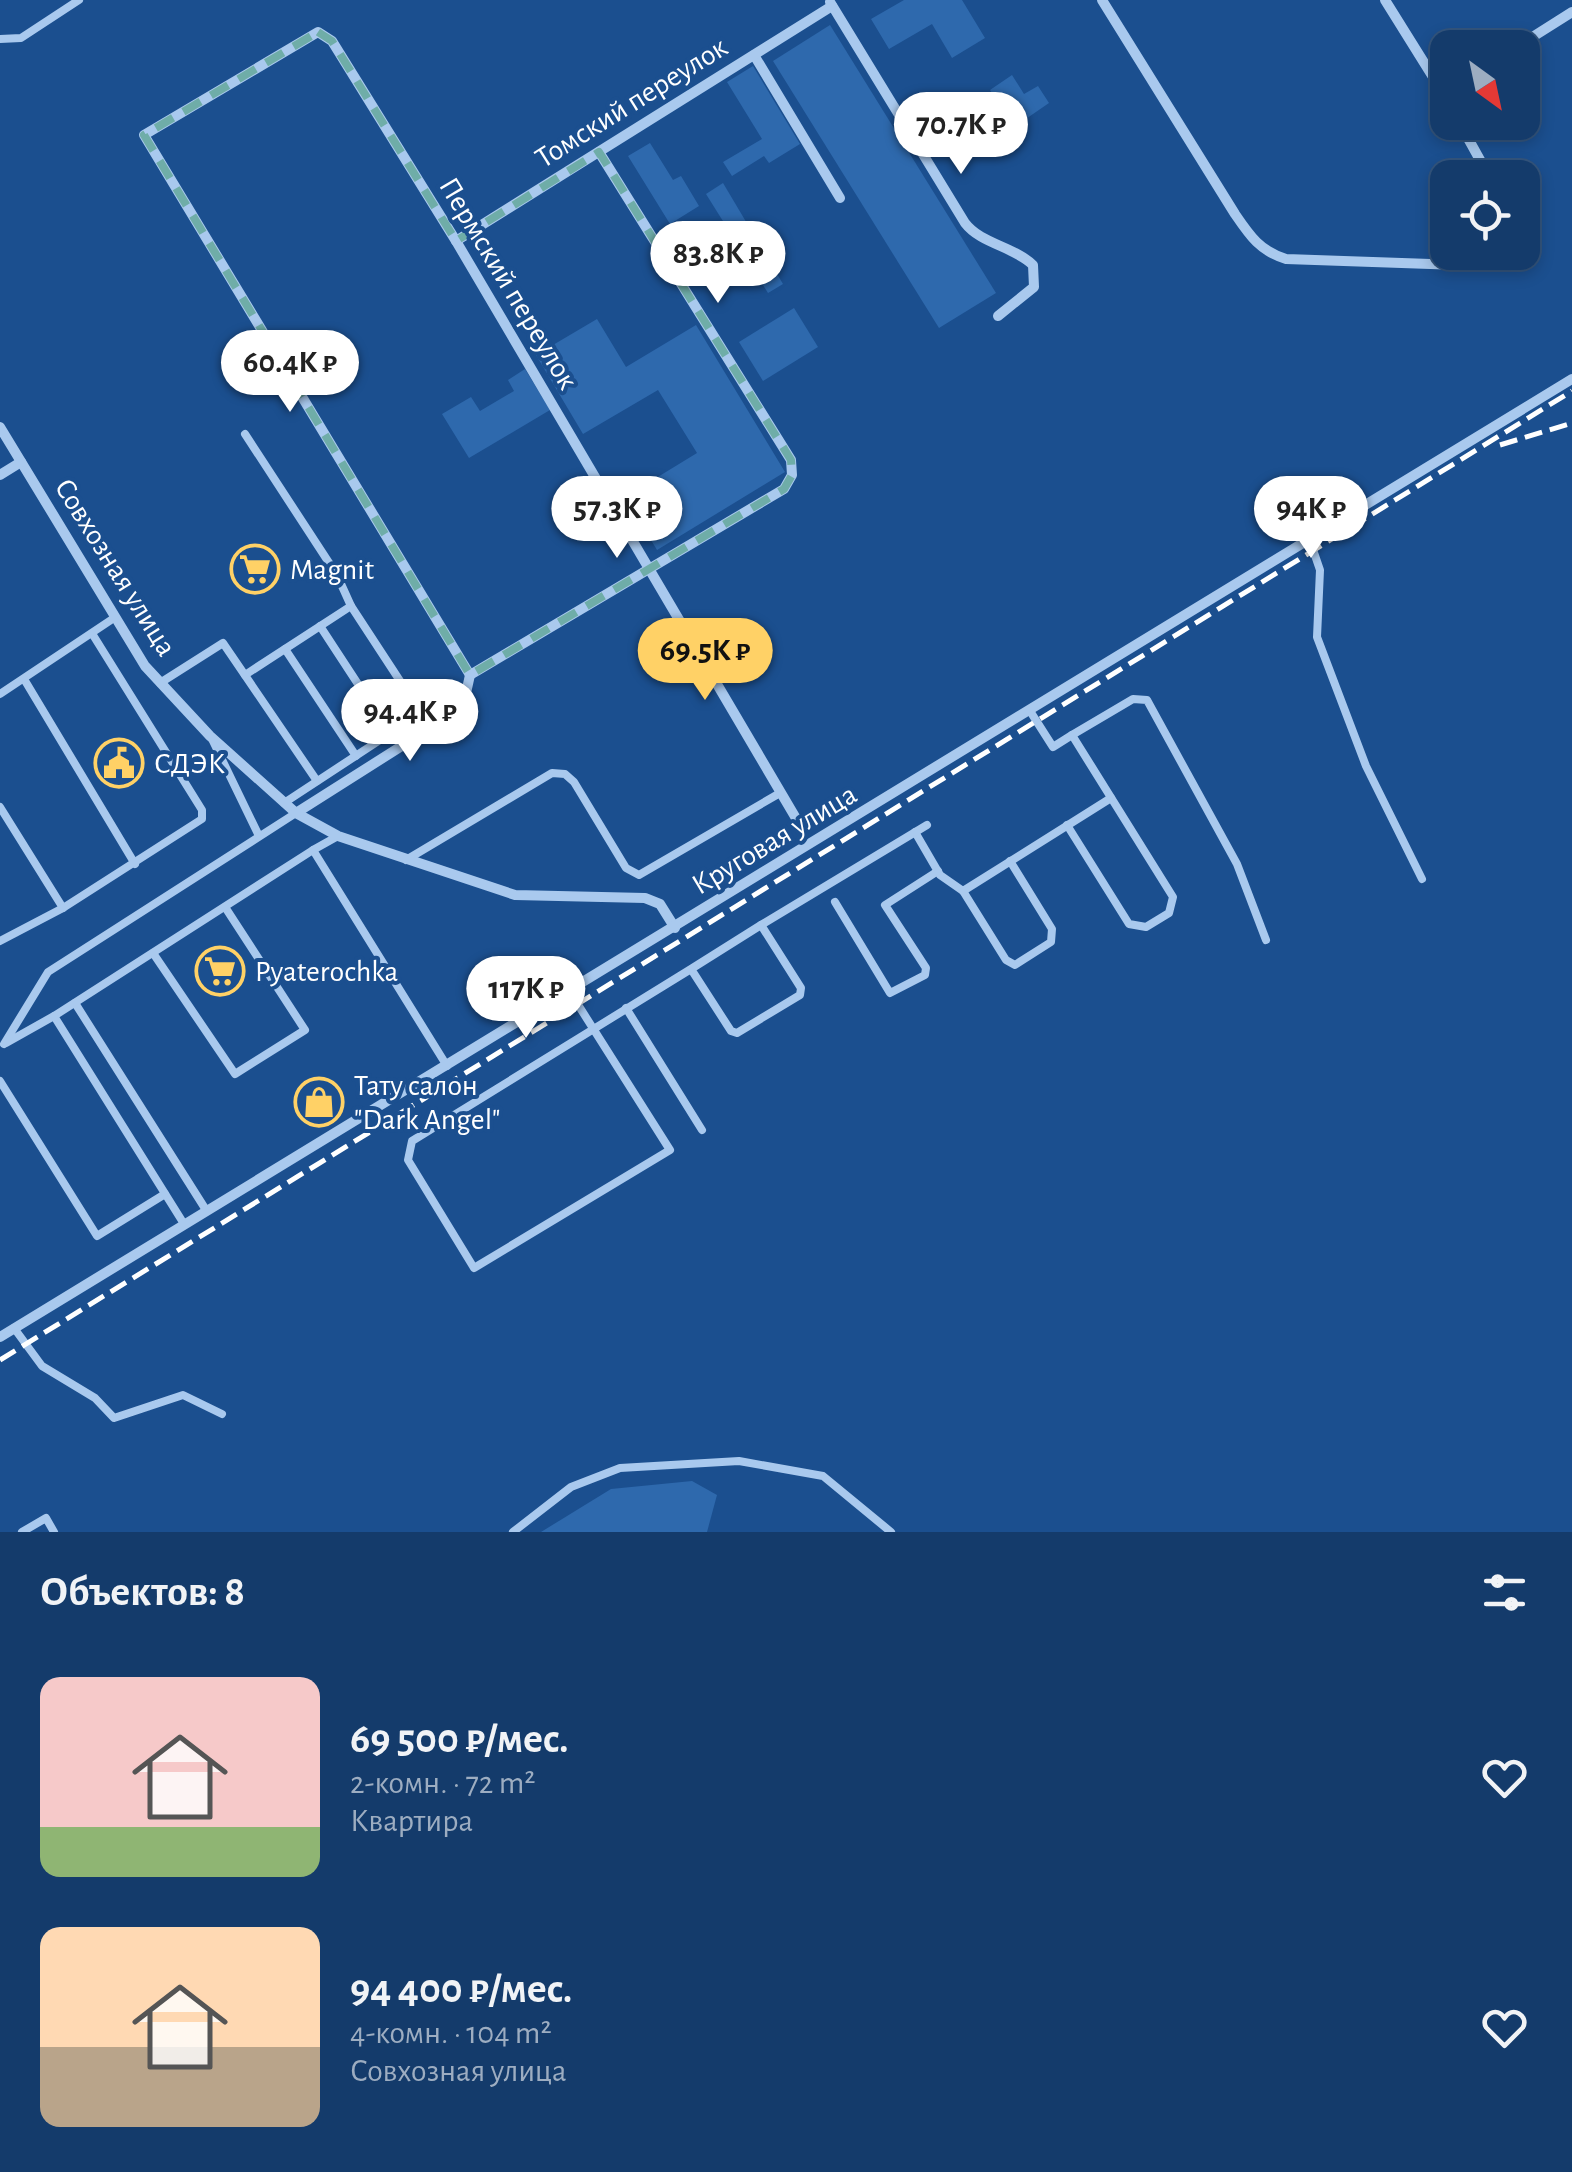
<!DOCTYPE html>
<html lang="ru">
<head>
<meta charset="utf-8">
<style>
	:root { --surface:#143b6b; --page:#214673; --text:#f1f3f6; --muted:#9dadc1; --line:#33557e; --accent:#ffd166 }
	body { margin:0; font-family:"Alegreya Sans",sans-serif; background:var(--page); color:var(--text); height:100vh; display:flex; flex-direction:column; font-size:38px; white-space:nowrap }
	* { box-sizing:border-box; margin:0 }
	p { font-size:32px; color:var(--muted) }
	.icon { flex:none; width:55px; height:55px; fill:none; stroke:currentColor; stroke-width:2; stroke-linecap:round; stroke-linejoin:round }
	.map { position:relative; height:1532px; overflow:hidden }
	.panel { display:flex; flex-direction:column; background:var(--surface); flex:1 }
	.panel>* { flex:none }
	.needle { width:65px; rotate:147deg }
	.fabs { position:absolute; left:1430px; top:30px; display:grid; gap:20px }
	.fabs a { display:grid; place-items:center; width:110px; height:110px; border-radius:20px; background:var(--surface); box-shadow:0 5px 15px #0003,0 0 0 2px var(--line); font-size:50px }
	.price { position:absolute; translate:-50% -85px; padding:0 22px; border-radius:35px; background:#fff; color:#222; font-size:32px; line-height:65px; filter:drop-shadow(0 2px 5px #0008) }
	.price::after { content:''; position:absolute; left:50%; top:60px; width:30px; height:22px; margin-left:-15px; background:inherit; clip-path:polygon(0 0,100% 0,50% 100%) }
	.price.on { background:var(--accent); color:#111 }
	ul { padding:0; list-style:none }
	li { display:flex; align-items:center; gap:30px; height:250px; padding:0 40px }
	li span { display:grid; place-items:center; flex:none; width:280px; height:200px; border-radius:20px; color:#555 }
	li>.icon { margin-inline-start:auto }
	span .icon { width:120px; height:120px; fill:#fffc; stroke-width:1 }
	li b { font-size:42px }
	h2 { display:flex; justify-content:space-between; align-items:center; height:120px; padding:0 40px; font-size:42px }
	.map>svg:first-child { display:block }
	.green { fill:#2e69ad }
	.lines { fill:none; stroke-linecap:round; stroke-linejoin:round }
	.lane { stroke:#a9c9ee; stroke-width:8 }
	.street { stroke:#a9c9ee; stroke-width:10 }
	.rail { stroke:#fff; stroke-width:5; stroke-dasharray:18 8; stroke-linecap:butt }
	.marked { fill:none; stroke:#6fada8; stroke-width:8; stroke-dasharray:20 12; stroke-linejoin:round }
	.labels { text-anchor:middle; stroke-width:8; stroke-linejoin:round; paint-order:stroke }
	.street-label { font-size:30px; fill:#fff; stroke:#1b4f8f }
	.poi-label { font-size:30px; fill:#fff; stroke:#1b4f8f; text-anchor:start }
</style>
</head>
<body>
<div class="map">
<svg width="1572" height="1532" viewBox="0 0 1572 1532">
	<rect width="100%" height="100%" fill="#1b4f8f"/>
	<g class="green">
		<path d="M904,0H962L985,38L952,58L932,24L889,49L871,19Z"/>
		<path d="M830,25L996,293L939,328L773,61Z"/>
		<path d="M753,66L800,144L769,163L764,156L732,176L723,162L762,139L727,82Z"/>
		<path d="M1012,75L1024,94L1038,86L1049,103L1014,127L990,90Z"/>
		<path d="M650,143L673,180L681,176L699,206L670,224L628,156Z"/>
		<path d="M723,183L783,284L768,293L706,194Z"/>
		<path d="M794,308L818,347L763,381L739,342Z"/>
		<path d="M597,319L626,367L696,325L785,472L657,550L625,497L697,453L658,390L583,434L536,355Z"/>
		<path d="M525,369L550,410L469,458L442,414L471,397L480,411L514,391L508,380Z"/>
		<path d="M692,1481L717,1495L707,1532H541L611,1489Z"/>
	</g>
	<g class="lines">
		<g class="lane">
			<path d="M0,39L21,38L79,0"/>
			<path d="M245,434L337,575L351,606"/>
			<path d="M1309,538L1320,570L1317,637L1366,766L1422,879"/>
			<path d="M320,626L390,733"/>
			<path d="M285,649L356,756"/>
			<path d="M245,675L351,606L421,713L284,803"/>
			<path d="M24,679L135,864"/>
			<path d="M160,683L223,643L317,781"/>
			<path d="M0,694L114,618"/>
			<path d="M1030,711L1053,747L1072,735"/>
			<path d="M213,741L259,836"/>
			<path d="M0,807L63,908"/>
			<path d="M1067,825L1129,924L1146,927L1169,913L1173,897L1072,735L1133,699L1147,700L1237,864L1266,940"/>
			<path d="M915,832L940,875L963,891L1111,798"/>
			<path d="M338,836L313,850L447,1066"/>
			<path d="M406,860L552,773L565,774L574,782L626,868L639,875L780,793"/>
			<path d="M963,891L1006,960L1015,965L1051,942L1052,929L1010,861"/>
			<path d="M835,902L890,993L925,975L926,968L885,905L938,871"/>
			<path d="M761,925L927,825"/>
			<path d="M0,941L63,908L202,819V810L93,635"/>
			<path d="M153,953L235,1074L305,1030L225,907"/>
			<path d="M570,992L670,1150L474,1268L408,1160L412,1141L691,969L731,1031L737,1033L800,995L801,988L761,925L691,969"/>
			<path d="M75,1003L206,1210"/>
			<path d="M626,1008L702,1130"/>
			<path d="M6,1043L54,1016"/>
			<path d="M4,1044L48,972L296,813"/>
			<path d="M0,1081L97,1236L165,1194"/>
			<path d="M184,1224L54,1016L313,850"/>
			<path d="M14,1328L42,1366L95,1398L114,1418L183,1395L222,1414"/>
			<path d="M22,1532L46,1518L54,1532"/>
			<path d="M513,1532L571,1487L620,1468L739,1461L823,1476L891,1532"/>
		</g>
		<g class="street">
			<path d="M1102,0L1235,214C1250,236 1260,251 1286,259L1517,267L1527,260L1522,235"/>
			<path d="M1385,0L1448,101"/>
			<path d="M830,2L965,223C981,244 1013,246 1033,265L1034,287L998,316"/>
			<path d="M1515,48L1572,12"/>
			<path d="M754,55L840,198"/>
			<path d="M1459,122L1490,178"/>
			<path d="M456,241L832,6"/>
			<path d="M0,427L145,666L210,736L296,813L338,836L515,895L645,898L660,904L675,928"/>
			<path d="M0,475L21,462"/>
			<path d="M470,675L144,135L318,32L332,41L456,241L797,820"/>
			<path d="M470,675L784,489L792,475L791,460L599,152"/>
			<path d="M296,813L449,716L464,702L470,675"/>
			<path d="M0,1337L1572,379"/>
		</g>
		<g class="rail">
			<path d="M1500,445L1572,423"/>
			<path d="M0,1360L1572,391"/>
		</g>
	</g>
	<path class="marked" d="M318,32L332,41L456,241L599,152L791,460L792,475L784,489L470,675L144,135Z"/>
	<defs>
		<g id="supermarket-ring" transform="scale(2.5)"><circle r="9.5" fill="#1b4f8f" stroke="#ffd166" stroke-width="1.5"/><path d="M-6-5.5h2.5l.6 2H6L4.5 2H-2.5L-4.4-4H-6ZM-1.5 3.2a1.3 1.3 0 1 0 .1 0ZM3 3.2a1.3 1.3 0 1 0 .1 0Z" fill="#ffd166"/></g>
		<g id="civic-ring" transform="scale(2.5)"><circle r="9.5" fill="#1b4f8f" stroke="#ffd166" stroke-width="1.5"/><path d="M-.6-6.5H3V-4.5H.6V-3L4-1V1h2V6H-6V1h2V-1L-.6-3ZM-1.2 2.5V6h2.4V2.5Z" fill="#ffd166"/></g>
		<g id="shop-ring" transform="scale(2.5)"><circle r="9.5" fill="#1b4f8f" stroke="#ffd166" stroke-width="1.5"/><path d="M-5-2.5h2.3a2.7 3.5 0 0 1 5.4 0H5L5.5 6h-11ZM-1.5-2.5h3a1.5 2.3 0 0 0-3 0Z" fill="#ffd166"/></g>
	</defs>
	<g fill-rule="evenodd">
		<use href="#supermarket-ring" x="255" y="569"/>
		<use href="#civic-ring" x="119" y="763"/>
		<use href="#supermarket-ring" x="220" y="971"/>
		<use href="#shop-ring" x="319" y="1102"/>
	</g>
	<g class="labels">
		<g class="street-label">
			<text transform="translate(631 102) rotate(-32)" y="10">Томский переулок</text>
			<text transform="translate(509 283) rotate(59)" y="10">Пермский переулок</text>
			<text transform="translate(116 567) rotate(58)" y="10">Совхозная улица</text>
			<text transform="translate(774 839) rotate(-31)" y="10">Круговая улица</text>
		</g>
		<g class="poi-label">
			<text x="290" y="579">Magnit</text>
			<text x="154" y="773">СДЭК</text>
			<text x="255" y="981">Pyaterochka</text>
			<text x="354" y="1095">Тату салон<tspan x="354" dy="34">"Dark Angel"</tspan></text>
		</g>
	</g>
</svg>
<div class="fabs">
<a><svg class="needle" viewBox="-14 -14 28 28"><path d="M0-13l5 13h-10z" fill="#e53935"/><path d="M0 13l5-13h-10z" fill="#9dadc1"/></svg></a>
<a><svg class="icon" aria-label="locate" viewBox="0 0 24 24"><circle cx="12" cy="12" r="6"/><path d="M12 2v4M12 18v4M2 12h4M18 12h4"/></svg></a>
</div>
<b class="price" style="left:961px;top:177px">70.7K ₽</b>
<b class="price" style="left:718px;top:306px">83.8K ₽</b>
<b class="price" style="left:290px;top:415px">60.4K ₽</b>
<b class="price" style="left:617px;top:561px">57.3K ₽</b>
<b class="price" style="left:1311px;top:561px">94K ₽</b>
<b class="price on" style="left:705px;top:703px">69.5K ₽</b>
<b class="price" style="left:410px;top:764px">94.4K ₽</b>
<b class="price" style="left:526px;top:1041px">117K ₽</b>
</div>
<section class="panel">
<h2>Объектов: 8<svg class="icon" aria-label="filters" viewBox="0 0 24 24"><path d="M4 7h16M4 17h16"/><circle cx="9" cy="7" r="2"/><circle cx="15" cy="17" r="2"/></svg></h2>
<ul>
<li><span style="background:linear-gradient(#f6c9c9 75%,#8fb573 0)"><svg class="icon" aria-label="home" viewBox="0 0 24 24"><path d="M3 11l9-7 9 7M6 9v11h12V9"/></svg></span><div><b>69 500 ₽/мес.</b><p>2-комн. · 72 m²</p><p>Квартира</p></div><svg class="icon" aria-label="heart" viewBox="0 0 24 24"><path d="M12 20l-8-8c-3-5 5-10 8-4 3-6 11-1 8 4z"/></svg></li>
<li><span style="background:linear-gradient(#ffd9b3 60%,#b9a48a 0)"><svg class="icon" aria-label="home" viewBox="0 0 24 24"><path d="M3 11l9-7 9 7M6 9v11h12V9"/></svg></span><div><b>94 400 ₽/мес.</b><p>4-комн. · 104 m²</p><p>Совхозная улица</p></div><svg class="icon" aria-label="heart" viewBox="0 0 24 24"><path d="M12 20l-8-8c-3-5 5-10 8-4 3-6 11-1 8 4z"/></svg></li>
</ul>
</section>
</body>
</html>
